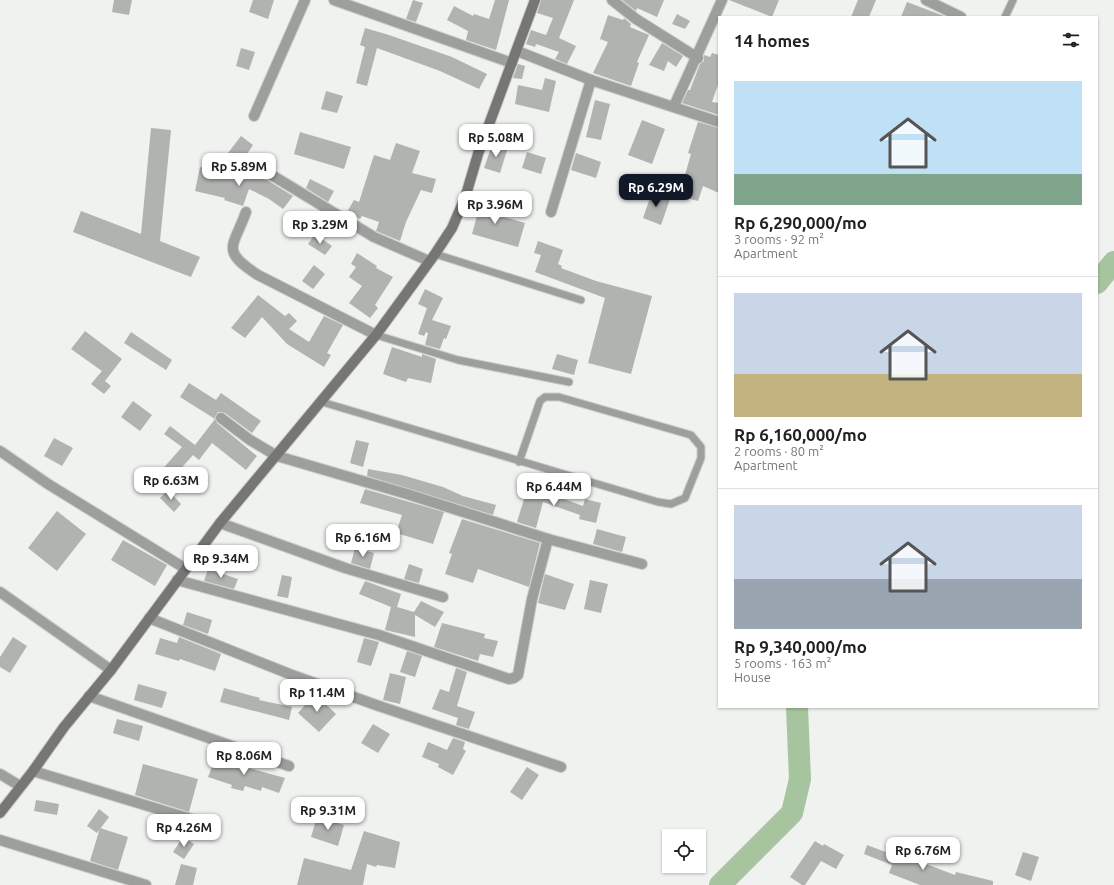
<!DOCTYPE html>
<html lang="en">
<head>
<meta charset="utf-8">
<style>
	:root { --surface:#fff; --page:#f2f2f2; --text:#222; --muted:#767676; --line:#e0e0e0; --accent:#111827 }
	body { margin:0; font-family:Ubuntu,sans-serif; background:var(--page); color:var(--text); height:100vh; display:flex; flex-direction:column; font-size:15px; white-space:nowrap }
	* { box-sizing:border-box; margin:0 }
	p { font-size:13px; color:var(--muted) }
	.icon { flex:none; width:22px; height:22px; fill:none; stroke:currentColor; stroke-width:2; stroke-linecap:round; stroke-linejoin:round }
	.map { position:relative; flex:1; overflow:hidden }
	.sheet { position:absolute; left:718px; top:16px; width:380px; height:692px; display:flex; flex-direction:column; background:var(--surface); border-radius:0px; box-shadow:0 1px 3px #0004 }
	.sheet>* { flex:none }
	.fabs { position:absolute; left:662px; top:829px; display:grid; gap:8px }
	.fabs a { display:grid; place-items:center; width:44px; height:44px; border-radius:0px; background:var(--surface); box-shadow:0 1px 3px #0004; font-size:20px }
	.price { position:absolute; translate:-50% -34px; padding:0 9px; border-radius:8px; background:#fff; color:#222; font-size:13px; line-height:26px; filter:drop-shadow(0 1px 2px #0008) }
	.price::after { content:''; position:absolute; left:50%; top:24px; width:12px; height:9px; margin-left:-6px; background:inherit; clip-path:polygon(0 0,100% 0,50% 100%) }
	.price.active { background:var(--accent); color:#fff }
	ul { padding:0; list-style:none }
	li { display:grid; align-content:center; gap:8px; height:212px; padding:0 16px }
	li+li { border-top:1px solid var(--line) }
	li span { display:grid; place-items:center; height:124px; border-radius:0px; color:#555 }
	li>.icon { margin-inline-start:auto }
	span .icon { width:72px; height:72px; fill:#fffc; stroke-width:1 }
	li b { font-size:17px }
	h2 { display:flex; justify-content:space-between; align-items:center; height:48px; padding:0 16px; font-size:17px }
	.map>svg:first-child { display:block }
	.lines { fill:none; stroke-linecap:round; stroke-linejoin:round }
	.river { stroke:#a6c49d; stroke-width:22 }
	.building { fill:#b0b3af }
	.lane-casing { stroke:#cbcdca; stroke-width:9 }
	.street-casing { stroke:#cbcdca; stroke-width:12 }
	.secondary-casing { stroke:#cbcdca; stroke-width:12 }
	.lane { stroke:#9d9f9d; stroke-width:7 }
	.street { stroke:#9d9f9d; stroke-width:10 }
	.secondary { stroke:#767775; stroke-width:10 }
</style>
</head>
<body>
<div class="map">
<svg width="1114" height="885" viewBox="0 0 1114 885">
	<rect width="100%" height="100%" fill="#eff2ee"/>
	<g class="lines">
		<g class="river">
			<path d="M1097,283L1114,262"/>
			<path d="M720,885L792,813L800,779L797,707"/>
		</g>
	</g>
	<g class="building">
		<path d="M114,0H132L129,15L112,12Z"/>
		<path d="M253,0H274L268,19L249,12Z"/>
		<path d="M413,0L423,3L416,22L406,19Z"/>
		<path d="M495,0H509L496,50L466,40L468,31L447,20L454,6L473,16L474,14L489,19Z"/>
		<path d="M541,0H574L559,38L576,46L567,64L555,59L559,52L536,44L535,47L526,44L531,30L546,35L553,18L537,13Z"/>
		<path d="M622,0H664L657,17L637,8L636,11Z"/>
		<path d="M729,0H779L772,17Z"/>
		<path d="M858,0H876L869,17H851Z"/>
		<path d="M907,2L944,16V17H901Z"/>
		<path d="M677,14L690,21L685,29L672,24Z"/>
		<path d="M608,15L623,20L624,18L631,24L630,27L649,35L637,62L639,63L631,86L593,73L608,42L600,39Z"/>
		<path d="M365,28L389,35L452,57L487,74L479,89L440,71L377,48L367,86L356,83L365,47L360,45Z"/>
		<path d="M662,43L683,56L676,67L668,61L664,71L649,65Z"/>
		<path d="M241,48L255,52L249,70L236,66Z"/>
		<path d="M712,53L719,55V82L712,102L719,103V115L682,103L688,90H690L700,64L704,61V55L710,57Z"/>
		<path d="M518,64L525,66L522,79L513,78Z"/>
		<path d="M545,78L556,81L549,112L515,104L518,85L542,90Z"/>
		<path d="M326,91L343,96L337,113L321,109Z"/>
		<path d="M595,100L610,104L601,140L586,137Z"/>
		<path d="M642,120L665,129L652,164L628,155Z"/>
		<path d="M698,122L719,128V193L703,186L698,201L679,196L691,154L688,153Z"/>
		<path d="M151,128L171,130L160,241L200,257L191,277L73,232L81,211L141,234Z"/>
		<path d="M300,132L351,147L344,169L294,154Z"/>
		<path d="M241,136L253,145L241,163L228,153Z"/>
		<path d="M493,142L508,147L500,173L484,168Z"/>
		<path d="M396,143L420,151L412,173L436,179L432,193L421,190L406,222L400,241L376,231L379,222L362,216L360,219L347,212L354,200L359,202L374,155L390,160Z"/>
		<path d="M527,152L546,158L541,174L522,168Z"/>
		<path d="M576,153L601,162L596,178L571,170Z"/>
		<path d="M200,167L267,180L293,196L283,209L269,199L249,189L243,206L224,200L225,198L195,191Z"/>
		<path d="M310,179L334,191L328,202L306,188Z"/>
		<path d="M652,192L670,199L661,225L643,218Z"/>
		<path d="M471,200L489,206L487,212L525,223L518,247L472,234L477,216L466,212Z"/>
		<path d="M315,234L332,246L325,255L308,244Z"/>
		<path d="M538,241L563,250L558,264L562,266L561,268L596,281L652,296L631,374L588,363L605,298L535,272L541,255L534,253Z"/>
		<path d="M357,253L377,266L376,268L393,277L375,305L378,308L370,318L349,303L362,286L349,277L356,267L351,264Z"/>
		<path d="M314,265L325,274L313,289L302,281Z"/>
		<path d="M425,289L443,298L432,320L451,326L446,339L444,338L440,349L425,345L428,333L426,332L424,336L418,334L427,308L418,304Z"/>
		<path d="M258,295L285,316L289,313L297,321L289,329L309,342L324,316L343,325L327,353L331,355L324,367L287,344L262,317L245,338L231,328Z"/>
		<path d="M85,331L122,359L105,381L111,386L104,394L91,384L102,371L71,349Z"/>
		<path d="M131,332L172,360L166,370L124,343Z"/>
		<path d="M392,347L422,357V354L436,359L431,383L408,378L406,382L383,374Z"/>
		<path d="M557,354L578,360L574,375L552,369Z"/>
		<path d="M189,383L216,400L221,393L261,421L252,433L225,413L218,412L215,417L217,423L257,456L246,470L212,443L199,460L193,455L169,482L159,473L182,447L164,434L170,426L195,445L215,419L180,397Z"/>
		<path d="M133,401L152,415L140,431L121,417Z"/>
		<path d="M54,438L73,448L62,466L44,456Z"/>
		<path d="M356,440L369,443L363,467L350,463Z"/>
		<path d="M368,469L402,475L443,487L463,496L496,505L493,515L367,476Z"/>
		<path d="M528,486L583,506L585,499L601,503L596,523L579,519L580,515L543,502L536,528L517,522Z"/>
		<path d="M365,489L444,512L433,544L396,533L402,515L360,503Z"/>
		<path d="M168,490L181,504L174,512L160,498Z"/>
		<path d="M57,511L86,534L57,571L28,548Z"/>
		<path d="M462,519L540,543L529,587L478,569L473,583L445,574L452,554L449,553Z"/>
		<path d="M597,529L626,537L622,552L593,544Z"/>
		<path d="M123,540L167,565L155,586L111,560Z"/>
		<path d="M355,548L374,553L370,569L351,563Z"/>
		<path d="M409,564L423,569L419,583L404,579Z"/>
		<path d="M208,569L238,579L234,589L204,581Z"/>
		<path d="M545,574L574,584L565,610L538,603Z"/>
		<path d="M282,575L292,577L288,598L277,596Z"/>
		<path d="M590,580L608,584L601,613L584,609Z"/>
		<path d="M365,581L401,594L397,607L414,612L421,601L444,612L435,627L415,615V637L385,630L391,607L359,594Z"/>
		<path d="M187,612L212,620L208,634L183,625Z"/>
		<path d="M442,623L485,634L484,638L498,641L493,657L480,654L478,661L434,647Z"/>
		<path d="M13,637L27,646L10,673L0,667V657Z"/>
		<path d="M179,637L221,654L215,671L180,659L179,661L155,654L160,638L177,643Z"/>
		<path d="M364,638L379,642L371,666L357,662Z"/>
		<path d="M407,651L422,656L415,677L400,672Z"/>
		<path d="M456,668L467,672L457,706L475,712L469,729L456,725L458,718L432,709L440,689L449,692Z"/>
		<path d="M390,673L406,677L400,704L383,700Z"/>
		<path d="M138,684L167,692L162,708L134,700Z"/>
		<path d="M224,688L260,698L259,700L292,707L289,720L220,702Z"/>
		<path d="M315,694L336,714L319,732L298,713Z"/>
		<path d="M117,719L143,726L139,741L113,733Z"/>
		<path d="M373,724L390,734L378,753L361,743Z"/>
		<path d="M453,738L465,742L463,749L466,751L453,775L438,767L439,764L422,757L428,742L447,750Z"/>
		<path d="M217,754L231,761L250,765L249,768L285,778L279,793L262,787L261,791L245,786L243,791L231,788L232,785L208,777Z"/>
		<path d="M143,764L198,779L189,812L135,795Z"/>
		<path d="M527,767L539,775L522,800L510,792Z"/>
		<path d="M36,800L59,804L57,815L34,811Z"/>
		<path d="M99,809L109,817L97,833L87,826Z"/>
		<path d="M317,817L344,825L338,846L311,837Z"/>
		<path d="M100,828L128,837L118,870L90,861Z"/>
		<path d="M364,831L400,842L395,868L377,865L376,867L367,864L363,885H297L304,858L351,870Z"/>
		<path d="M183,837L194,844L184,859L173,852Z"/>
		<path d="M815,841L823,846L824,844L844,855L836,869L821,861L805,885H802L790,877Z"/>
		<path d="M867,845L896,856L897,853L955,875L956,872L993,881V885H920L889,873L892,865L864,854Z"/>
		<path d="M1023,852L1039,857L1031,881L1015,875Z"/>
		<path d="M181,864L197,868L193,885H175Z"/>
	</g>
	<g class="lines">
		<g class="lane-casing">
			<g id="lane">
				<path d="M1005,17L1013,0"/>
				<path d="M435,254L581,300"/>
				<path d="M376,335L458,360L569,382"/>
				<path d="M322,402L658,502L671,504L685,498L701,458V447L691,435L559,397H545L540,401L519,462"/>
			</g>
		</g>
		<g class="street-casing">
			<g id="street">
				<path d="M334,0L512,63"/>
				<path d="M612,0L636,19L698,58"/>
				<path d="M926,0L961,17"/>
				<path d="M517,51L591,80L719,122"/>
				<path d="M674,106L722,0"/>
				<path d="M254,116L305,0"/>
				<path d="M255,165L374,237L429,261"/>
				<path d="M246,212C233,248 220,250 258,275L376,335"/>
				<path d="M551,212L591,80"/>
				<path d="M221,418L250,440L277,456L407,494L548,539L642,564"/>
				<path d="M0,451L48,484L186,569"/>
				<path d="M220,523L345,568L443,597"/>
				<path d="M177,580L379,635L509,679L514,678L518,675L532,599L548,539"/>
				<path d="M0,592L111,670"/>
				<path d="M149,618L292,675L376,705L561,767"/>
				<path d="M89,696L289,766"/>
				<path d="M33,771L214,826"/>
				<path d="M0,774L20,786"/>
				<path d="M0,840L146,885"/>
			</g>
		</g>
		<g class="secondary-casing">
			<path id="secondary" d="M0,813L33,771L64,727L111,670L220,523L376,335L435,254L452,228L465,198L478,154L535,0"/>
		</g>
		<use href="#lane" class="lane"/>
		<use href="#street" class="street"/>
		<use href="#secondary" class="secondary"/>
	</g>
</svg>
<div class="fabs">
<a><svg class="icon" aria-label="locate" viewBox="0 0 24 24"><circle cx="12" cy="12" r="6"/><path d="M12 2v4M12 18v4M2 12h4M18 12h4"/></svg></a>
</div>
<b class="price" style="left:496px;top:158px">Rp 5.08M</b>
<b class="price" style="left:239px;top:187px">Rp 5.89M</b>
<b class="price active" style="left:656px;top:208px">Rp 6.29M</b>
<b class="price" style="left:495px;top:225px">Rp 3.96M</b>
<b class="price" style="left:320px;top:245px">Rp 3.29M</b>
<b class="price" style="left:171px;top:501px">Rp 6.63M</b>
<b class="price" style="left:554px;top:507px">Rp 6.44M</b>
<b class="price" style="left:363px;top:558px">Rp 6.16M</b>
<b class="price" style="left:221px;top:579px">Rp 9.34M</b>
<b class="price" style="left:317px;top:713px">Rp 11.4M</b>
<b class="price" style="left:244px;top:776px">Rp 8.06M</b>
<b class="price" style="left:328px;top:831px">Rp 9.31M</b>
<b class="price" style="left:184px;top:848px">Rp 4.26M</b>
<b class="price" style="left:923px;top:871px">Rp 6.76M</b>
<section class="sheet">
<h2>14 homes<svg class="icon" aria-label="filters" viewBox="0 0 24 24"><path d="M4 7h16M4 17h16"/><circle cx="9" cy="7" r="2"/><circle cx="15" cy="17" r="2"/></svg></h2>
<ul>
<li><span style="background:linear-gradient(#bfe0f5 75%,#7fa58c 0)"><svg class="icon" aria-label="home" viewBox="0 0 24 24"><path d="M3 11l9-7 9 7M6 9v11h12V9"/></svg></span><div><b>Rp 6,290,000/mo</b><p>3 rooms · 92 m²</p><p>Apartment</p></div></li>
<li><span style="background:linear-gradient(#c9d6e8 65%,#c2b280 0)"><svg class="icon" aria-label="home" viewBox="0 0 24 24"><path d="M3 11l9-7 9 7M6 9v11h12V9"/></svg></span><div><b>Rp 6,160,000/mo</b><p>2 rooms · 80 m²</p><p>Apartment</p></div></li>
<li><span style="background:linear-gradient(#c9d6e8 60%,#9aa5b1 0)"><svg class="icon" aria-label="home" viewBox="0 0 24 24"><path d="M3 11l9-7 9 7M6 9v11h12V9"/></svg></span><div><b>Rp 9,340,000/mo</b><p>5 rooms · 163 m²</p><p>House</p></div></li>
</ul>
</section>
</div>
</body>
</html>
